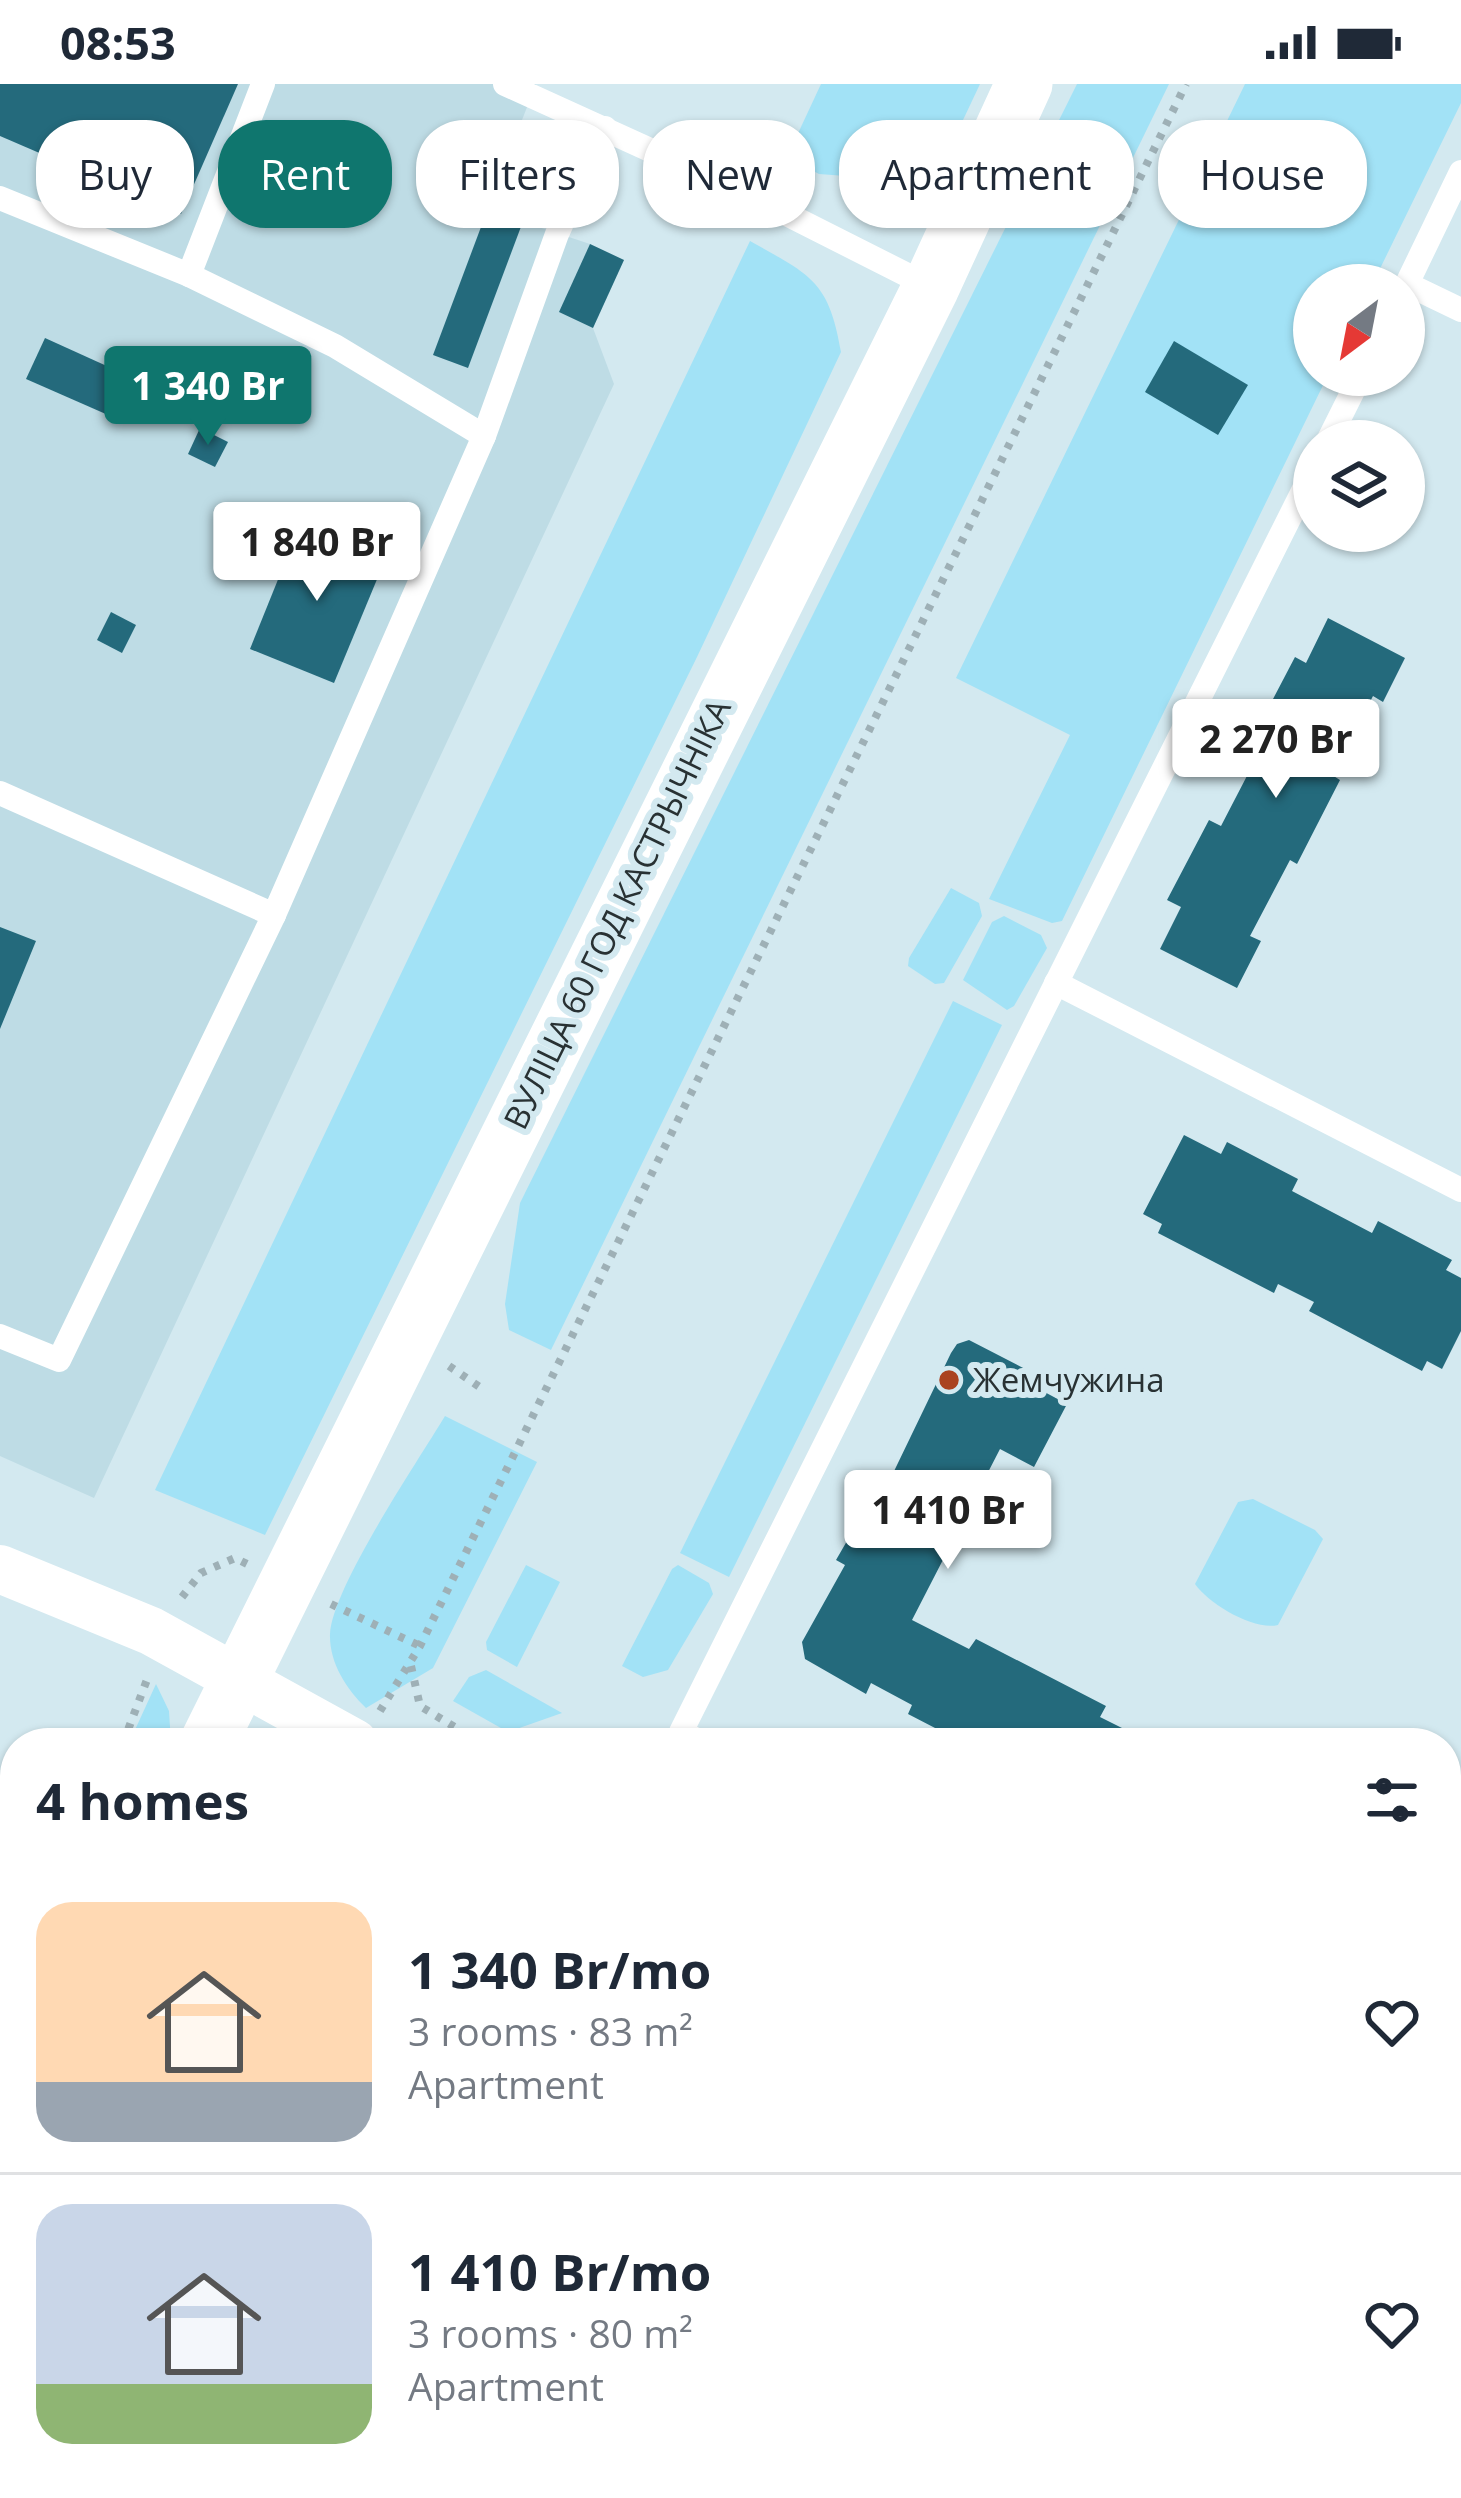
<!DOCTYPE html>
<html lang="en">
<head>
<meta charset="utf-8">
<style>
	:root { --surface:#fff; --page:#f6f6f7; --text:#1f2937; --muted:#747a83; --line:#e0e1e3; --accent:#0f766e }
	body { margin:0; font-family:"Open Sans",sans-serif; background:var(--page); color:var(--text); height:100vh; display:flex; flex-direction:column; font-size:45px; white-space:nowrap }
	* { box-sizing:border-box; margin:0 }
	p { font-size:39px; color:var(--muted) }
	.icon { flex:none; width:66px; height:66px; fill:none; stroke:currentColor; stroke-width:2; stroke-linecap:round; stroke-linejoin:round }
	.map { position:relative; flex:1; overflow:hidden }
	.drawer { position:absolute; left:0px; top:1644px; width:1461px; height:771px; display:flex; flex-direction:column; background:var(--surface); border-radius:48px 48px 0 0; box-shadow:0 3px 9px #0004 }
	.drawer>* { flex:none }
	.hud { position:absolute; left:36px; top:36px; width:1389px; height:108px; display:flex; gap:24px }
	.needle { width:78px; rotate:212deg }
	.tools { position:absolute; left:1293px; top:180px; display:grid; gap:24px }
	.tools a { display:grid; place-items:center; width:132px; height:132px; border-radius:50%; background:var(--surface); box-shadow:0 3px 9px #0004; font-size:60px }
	.price { position:absolute; translate:-50% -102px; padding:0 27px; border-radius:12px; background:#fff; color:#222; font-size:39px; line-height:78px; filter:drop-shadow(0 3px 6px #0008) }
	.price::after { content:''; position:absolute; left:50%; top:72px; width:36px; height:27px; margin-left:-18px; background:inherit; clip-path:polygon(0 0,100% 0,50% 100%) }
	.price.active { background:var(--accent); color:#fff }
	ul { padding:0; list-style:none }
	li { display:flex; align-items:center; gap:36px; height:300px; padding:0 36px }
	li+li { border-top:3px solid var(--line) }
	li span { display:grid; place-items:center; flex:none; width:336px; height:240px; border-radius:36px; color:#555 }
	li>.icon { margin-inline-start:auto }
	span .icon { width:144px; height:144px; fill:#fffc; stroke-width:1 }
	li b { font-size:51px }
	h2 { display:flex; justify-content:space-between; align-items:center; height:144px; padding:0 36px; font-size:51px }
	.pill { padding:0 42px; border-radius:48px; background:var(--surface); box-shadow:0 3px 9px #0004; font-size:42px; line-height:108px }
	.pill.active { background:var(--accent); color:#fff }
	.status { display:flex; justify-content:space-between; align-items:center; height:84px; padding:0 60px; background:var(--surface); direction:ltr }
	.status svg { height:33px; fill:currentColor }
	.map>svg:first-child { display:block }
	.built { fill:#bedce5 }
	.green { fill:#a2e2f6 }
	.building { fill:#246a7c }
	.lines { fill:none; stroke-linecap:round; stroke-linejoin:round }
	.path { stroke:#9eb0b6; stroke-width:8; stroke-dasharray:6 9; stroke-linecap:butt }
	.service { stroke:#fff; stroke-width:24 }
	.minor { stroke:#fff; stroke-width:48 }
	.tertiary { stroke:#fff; stroke-width:57 }
	.poi-dot { fill:#aa4320; stroke:#d3e9f0; stroke-width:4.5 }
	.labels { text-anchor:middle; stroke-width:12; stroke-linejoin:round; paint-order:stroke }
	.street-label { font-size:33px; fill:#283133; stroke:#d3e9f0 }
	.poi-label { font-size:33px; fill:#283133; stroke:#d3e9f0; text-anchor:start }
</style>
</head>
<body>
<div class="status"><b>08:53</b><svg viewBox="0 0 49 12"><path d="M0 12V9h3v3zM5 12V6h3v6zM10 12V3h3v9zM15 12V0h3v12zM26 1h20v11H26zM47 4h2v5h-2z"/></svg></div>
<div class="map">
<svg width="1461" height="2414" viewBox="0 0 1461 2414">
	<rect width="100%" height="100%" fill="#d3e9f0"/>
	<path class="built" d="M0,0H536L487,126L590,160L624,176L593,244L614,300L94,1414L0,1372Z"/>
	<g class="green">
		<path d="M821,0H980L955,53L931,75L885,95L819,90L787,73Z"/>
		<path d="M1077,0H1169L551,1266L509,1246L505,1220L520,1119Z"/>
		<path d="M1245,0H1461V19L1372,201H1314V291H1328L1062,837L1052,839L989,815L1070,651L956,594Z"/>
		<path d="M750,157C810,191 829,196 841,268L697,573L265,1451L155,1406Z"/>
		<path d="M951,804L979,819L982,832L944,899L935,900L908,882L909,874Z"/>
		<path d="M1004,832L1041,851L1047,864L1014,922L1007,926L963,896L992,838Z"/>
		<path d="M953,917L1002,941L729,1493L680,1469Z"/>
		<path d="M445,1332L537,1378L433,1584L366,1624C346,1605 329,1578 330,1550C332,1504 418,1377 445,1332Z"/>
		<path d="M1253,1415L1315,1446L1323,1455L1278,1541C1254,1547 1209,1520 1195,1500L1238,1418Z"/>
		<path d="M526,1481L560,1498L517,1583L487,1566L486,1558Z"/>
		<path d="M678,1481L709,1499L713,1510L668,1586L643,1593L622,1582L672,1485Z"/>
		<path d="M486,1586L562,1629L508,1648L453,1617L469,1593Z"/>
		<path d="M156,1600L169,1627L171,1659H129Z"/>
		<path d="M15,1905V1983L0,2002V1930Z"/>
		<path d="M15,2233V2347L11,2356L0,2350V2240Z"/>
		<path d="M1133,2400H1355L1372,2414H1172Z"/>
	</g>
	<g class="building">
		<path d="M0,0H238L181,130L0,52Z"/>
		<path d="M487,127L522,140L468,284L433,271Z"/>
		<path d="M590,160L624,176L593,244L559,228Z"/>
		<path d="M45,254L142,298L124,338L26,295Z"/>
		<path d="M1174,257L1248,301L1218,351L1145,308Z"/>
		<path d="M200,344L228,358L215,383L188,370Z"/>
		<path d="M300,441L385,476L334,599L250,565Z"/>
		<path d="M111,528L136,541L122,569L97,556Z"/>
		<path d="M1328,534L1405,574L1383,618L1373,612L1332,691L1340,696L1297,780L1290,776L1250,852L1261,857L1237,904L1160,865L1181,823L1167,816L1209,736L1221,742L1263,661L1252,655L1295,573L1306,579Z"/>
		<path d="M0,843L36,857L0,945Z"/>
		<path d="M1184,1051L1221,1070L1227,1058L1298,1095L1292,1107L1372,1149L1378,1137L1452,1176L1446,1186L1461,1194V1247L1442,1285L1427,1277L1422,1287L1309,1227L1314,1218L1278,1200L1274,1209L1158,1149L1162,1140L1143,1130Z"/>
		<path d="M969,1256L1027,1286L1022,1296L1067,1320L1034,1383L1000,1365L912,1536L969,1565L976,1555L1106,1622L1100,1633L1124,1645L1117,1659H964L908,1630L912,1621L871,1599L866,1610L805,1575L802,1558L845,1481L836,1476L847,1457L857,1464L951,1269L957,1260Z"/>
		<path d="M1461,1696V1878L1446,1907V1726Z"/>
		<path d="M92,2400H256L249,2414H85Z"/>
		<path d="M927,2400H995L1006,2414H944Z"/>
	</g>
	<g class="lines">
		<g class="path">
			<path d="M449,1282L484,1306"/>
			<path d="M182,1513L201,1489L235,1474L247,1480"/>
			<path d="M331,1520L420,1562"/>
			<path d="M411,1582L420,1622L481,1659"/>
			<path d="M380,1627L420,1562L1186,0"/>
			<path d="M106,1655L112,1659"/>
			<path d="M123,1659L148,1593"/>
			<path d="M1446,2262L1461,2273"/>
			<path d="M0,2397L15,2368"/>
			<path d="M1397,2400L1414,2414"/>
		</g>
		<g class="service">
			<path d="M505,0L749,111L931,203"/>
			<path d="M0,114L189,191L335,262L484,352"/>
			<path d="M189,191L263,0"/>
			<path d="M1407,200L1461,226"/>
			<path d="M1404,206L1461,88"/>
			<path d="M1328,357L1361,291"/>
			<path d="M0,709L274,831L484,352L557,150L605,44"/>
			<path d="M1056,899L1461,1106"/>
			<path d="M0,1252L59,1276L274,831"/>
			<path d="M702,1659L681,1648L1314,385"/>
			<path d="M1446,2025L1461,2032"/>
			<path d="M0,2182L15,2190"/>
			<path d="M917,2400L927,2414"/>
			<path d="M319,2414L327,2400"/>
		</g>
		<g class="minor">
			<path d="M0,1485L151,1547L354,1659"/>
			<path d="M0,1864L15,1871"/>
			<path d="M1446,2354L1461,2366"/>
		</g>
		<g class="tertiary">
			<path d="M208,1659L931,203L1024,0"/>
			<path d="M0,2092L15,2062"/>
		</g>
	</g>
	<circle class="poi-dot" cx="949" cy="1296" r="12"/>
	<g class="labels">
		<g class="street-label">
			<text transform="translate(617 830) rotate(-64)" y="12">ВУЛІЦА 60 ГОД КАСТРЫЧНІКА</text>
		</g>
		<g class="poi-label">
			<text x="973" y="1308">Жемчужина</text>
		</g>
	</g>
</svg>
<div class="tools">
<a><svg class="needle" viewBox="-14 -14 28 28"><path d="M0-13l5 13h-10z" fill="#e53935"/><path d="M0 13l5-13h-10z" fill="#747a83"/></svg></a>
<a><svg class="icon" aria-label="layers" viewBox="0 0 24 24"><path d="M12 4l9 5-9 5-9-5zM3 14l9 5 9-5"/></svg></a>
</div>
<b class="price active" style="left:208px;top:364px">1 340 Br</b>
<b class="price" style="left:317px;top:520px">1 840 Br</b>
<b class="price" style="left:1276px;top:717px">2 270 Br</b>
<b class="price" style="left:948px;top:1488px">1 410 Br</b>
<div class="hud">
<a class="pill">Buy</a>
<a class="pill active">Rent</a>
<a class="pill">Filters</a>
<a class="pill">New</a>
<a class="pill">Apartment</a>
<a class="pill">House</a>
</div>
<section class="drawer">
<h2>4 homes<svg class="icon" aria-label="filters" viewBox="0 0 24 24"><path d="M4 7h16M4 17h16"/><circle cx="9" cy="7" r="2"/><circle cx="15" cy="17" r="2"/></svg></h2>
<ul>
<li><span style="background:linear-gradient(#ffd9b3 75%,#9aa5b1 0)"><svg class="icon" aria-label="home" viewBox="0 0 24 24"><path d="M3 11l9-7 9 7M6 9v11h12V9"/></svg></span><div><b>1 340 Br/mo</b><p>3 rooms · 83 m²</p><p>Apartment</p></div><svg class="icon" aria-label="heart" viewBox="0 0 24 24"><path d="M12 20l-8-8c-3-5 5-10 8-4 3-6 11-1 8 4z"/></svg></li>
<li><span style="background:linear-gradient(#c9d6e8 75%,#8fb573 0)"><svg class="icon" aria-label="home" viewBox="0 0 24 24"><path d="M3 11l9-7 9 7M6 9v11h12V9"/></svg></span><div><b>1 410 Br/mo</b><p>3 rooms · 80 m²</p><p>Apartment</p></div><svg class="icon" aria-label="heart" viewBox="0 0 24 24"><path d="M12 20l-8-8c-3-5 5-10 8-4 3-6 11-1 8 4z"/></svg></li>
</ul>
</section>
</div>
</body>
</html>
